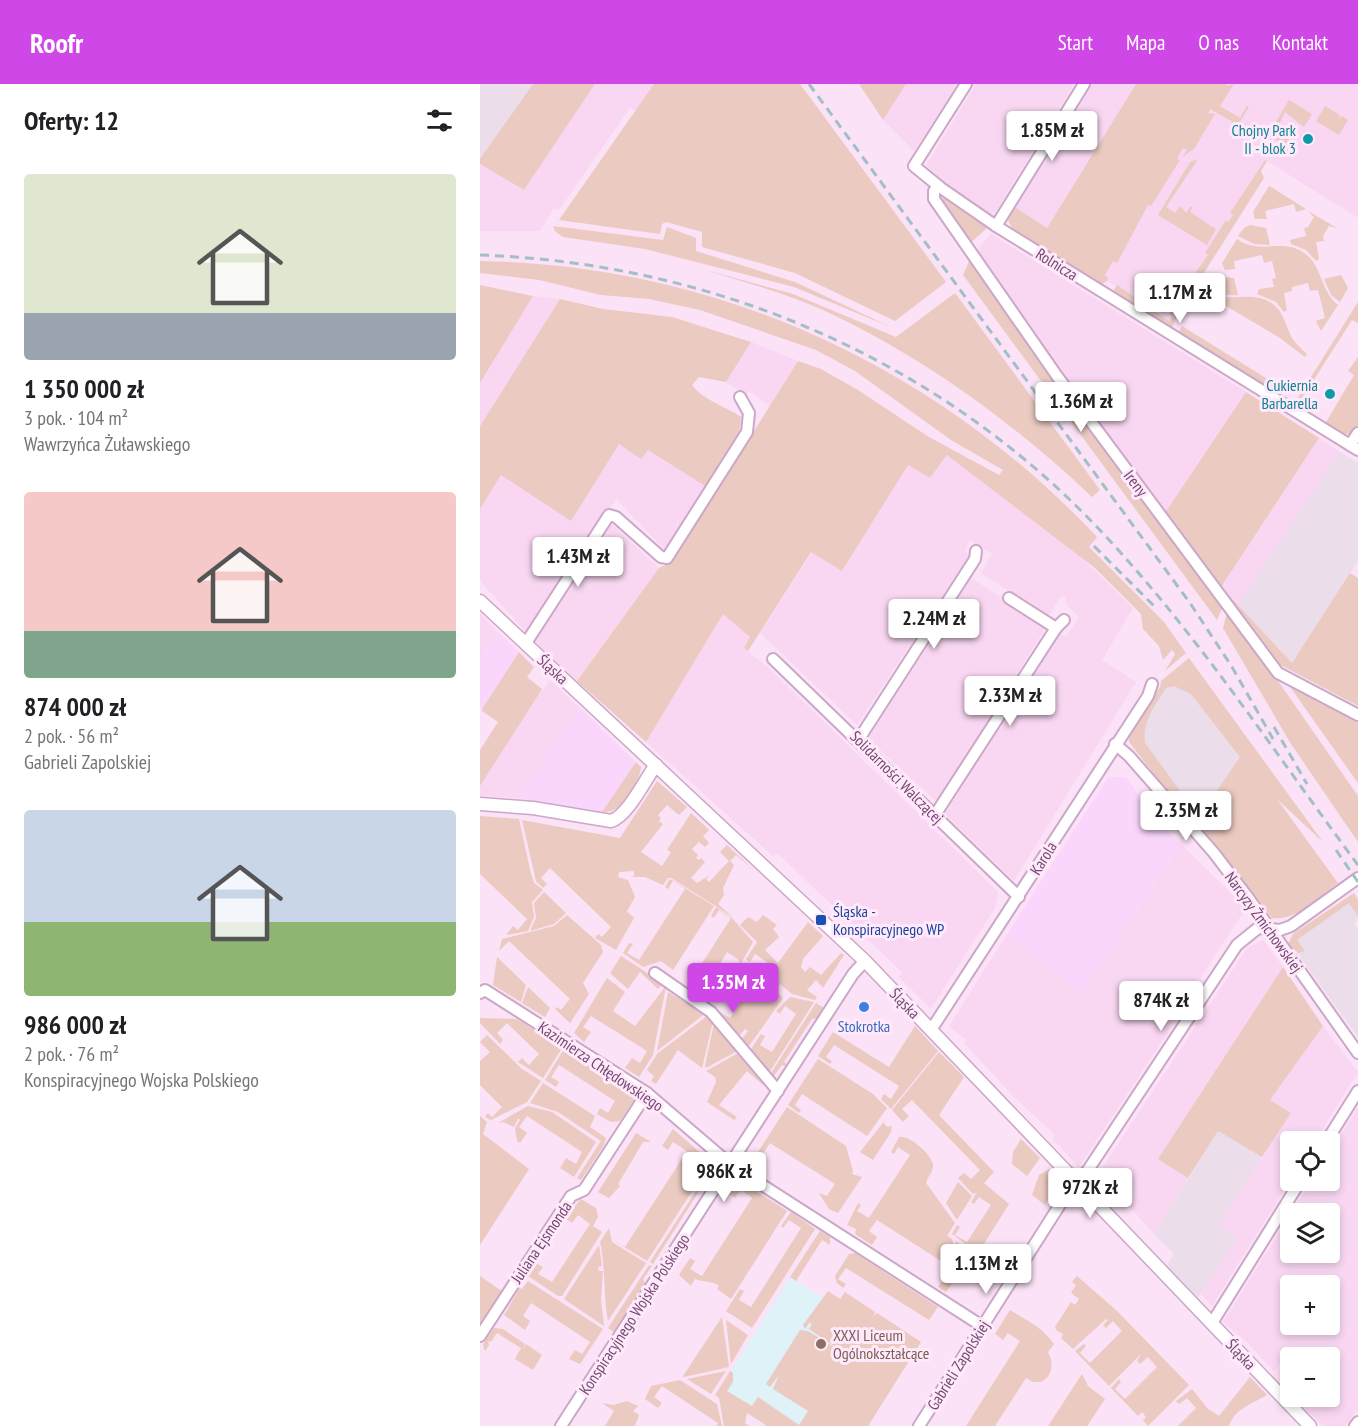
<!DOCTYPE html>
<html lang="pl">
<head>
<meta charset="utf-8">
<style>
	:root { --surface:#fff; --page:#f2f2f2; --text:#202124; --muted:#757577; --accent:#cf47e7 }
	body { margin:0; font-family:"PT Sans Narrow",sans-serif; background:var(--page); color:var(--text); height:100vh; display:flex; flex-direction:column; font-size:22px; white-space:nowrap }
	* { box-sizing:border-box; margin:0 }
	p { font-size:20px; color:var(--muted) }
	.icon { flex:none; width:33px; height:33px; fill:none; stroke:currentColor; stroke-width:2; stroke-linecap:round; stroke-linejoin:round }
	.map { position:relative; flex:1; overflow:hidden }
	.sheet { display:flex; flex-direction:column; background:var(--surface); width:480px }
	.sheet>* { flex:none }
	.fabs { position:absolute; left:800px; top:1047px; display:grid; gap:12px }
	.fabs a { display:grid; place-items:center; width:60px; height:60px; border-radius:6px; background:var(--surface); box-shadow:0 3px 9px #0003; font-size:30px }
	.price { position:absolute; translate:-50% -51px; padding:0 14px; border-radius:6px; background:#fff; color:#222; font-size:20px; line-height:39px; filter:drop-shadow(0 2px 3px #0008) }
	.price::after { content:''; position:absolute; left:50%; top:36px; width:18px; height:14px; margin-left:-9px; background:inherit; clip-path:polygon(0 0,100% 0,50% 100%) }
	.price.selected { background:var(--accent); color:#fff }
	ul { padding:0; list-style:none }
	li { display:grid; align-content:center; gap:12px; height:318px; padding:0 24px }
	li span { display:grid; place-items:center; height:186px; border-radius:6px; color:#555 }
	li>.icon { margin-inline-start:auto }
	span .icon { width:108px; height:108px; fill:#fffc; stroke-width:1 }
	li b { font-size:26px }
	h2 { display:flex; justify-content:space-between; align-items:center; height:72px; padding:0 24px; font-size:26px }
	header { display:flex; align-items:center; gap:36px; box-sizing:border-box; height:84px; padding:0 30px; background:var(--accent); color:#fff }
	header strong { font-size:28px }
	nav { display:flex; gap:33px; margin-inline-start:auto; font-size:21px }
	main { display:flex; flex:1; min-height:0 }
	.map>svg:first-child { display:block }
	.residential { fill:#f9d7f2; fill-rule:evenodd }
	.commercial { fill:#fad6fd }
	.industrial { fill:#ebddea }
	.education { fill:#dff2f8 }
	.green { fill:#eacac1 }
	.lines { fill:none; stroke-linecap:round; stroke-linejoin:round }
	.minor-casing { stroke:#cba7c8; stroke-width:14 }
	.tertiary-casing { stroke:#cba7c8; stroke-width:15 }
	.minor { stroke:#fff; stroke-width:10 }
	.tertiary { stroke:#fff; stroke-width:12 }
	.rail { stroke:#a1bfc5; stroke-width:3; stroke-dasharray:9 6; stroke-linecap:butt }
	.culture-dot { fill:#0f9aa8; stroke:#ffe9fa; stroke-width:2 }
	.transit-dot { fill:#1a4fb4; stroke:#ffe9fa; stroke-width:2 }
	.shop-dot { fill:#3f7fe0; stroke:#ffe9fa; stroke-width:2 }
	.education-dot { fill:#8d6e63; stroke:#ffe9fa; stroke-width:2 }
	.labels { text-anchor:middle; stroke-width:6; stroke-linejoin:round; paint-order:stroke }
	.culture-label { font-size:16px; fill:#0d838f; stroke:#ffe9fa; text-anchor:end }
	.street-label { font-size:16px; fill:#734974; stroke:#ffe9fa }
	.transit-label { font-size:16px; fill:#164399; stroke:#ffe9fa; text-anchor:start }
	.shop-label { font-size:16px; fill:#366cbe; stroke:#ffe9fa }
	.education-label { font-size:16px; fill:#785e54; stroke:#ffe9fa; text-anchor:start }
</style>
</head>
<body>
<header>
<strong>Roofr</strong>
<nav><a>Start</a><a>Mapa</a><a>O nas</a><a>Kontakt</a></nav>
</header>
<main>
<section class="sheet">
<h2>Oferty: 12<svg class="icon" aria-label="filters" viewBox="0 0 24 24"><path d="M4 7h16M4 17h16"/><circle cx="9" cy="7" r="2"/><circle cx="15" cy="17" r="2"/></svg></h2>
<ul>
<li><span style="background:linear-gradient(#dfe7d0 75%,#9aa5b1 0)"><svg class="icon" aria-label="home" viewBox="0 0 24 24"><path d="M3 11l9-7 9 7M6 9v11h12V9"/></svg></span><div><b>1 350 000 zł</b><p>3 pok. · 104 m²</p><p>Wawrzyńca Żuławskiego</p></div></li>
<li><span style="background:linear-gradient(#f6c9c9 75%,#7fa58c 0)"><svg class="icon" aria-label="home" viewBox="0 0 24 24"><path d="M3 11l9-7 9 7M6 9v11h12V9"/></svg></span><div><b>874 000 zł</b><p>2 pok. · 56 m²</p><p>Gabrieli Zapolskiej</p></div></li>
<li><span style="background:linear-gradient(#c9d6e8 60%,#8fb573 0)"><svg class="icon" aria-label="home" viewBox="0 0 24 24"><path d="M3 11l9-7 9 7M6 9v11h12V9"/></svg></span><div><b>986 000 zł</b><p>2 pok. · 76 m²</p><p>Konspiracyjnego Wojska Polskiego</p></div></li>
</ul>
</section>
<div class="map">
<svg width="878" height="1342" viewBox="0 0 878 1342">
	<rect width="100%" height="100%" fill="#fce2f6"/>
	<g class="residential">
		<path d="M115,0H174L156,27L150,24L79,126L74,124L60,147H0V80L44,106Z"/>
		<path d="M426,0H478L434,67L403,36Z"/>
		<path d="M496,0H594L515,129L511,130L474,107L446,81Z"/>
		<path d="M610,0H656L567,144L535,123Z"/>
		<path d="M741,0H878V134L787,77L689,237L621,193Z"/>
		<path d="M511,150L766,308L685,429L494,170Z"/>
		<path d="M53,212L80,215L0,342V299Z"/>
		<path d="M271,258L318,277L290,322L269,307L266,311L246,298Z"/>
		<path d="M839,354L860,368L758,521L741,503Z"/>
		<path d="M138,360L168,365L230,405L188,469L136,415L46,548L0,497V425L21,391L91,436Z"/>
		<path d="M468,371L594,466L653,524L622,576L656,598L534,797L465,730L579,549L586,553L599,533L585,519L586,514L581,512L568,533L501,489L512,470L490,456L485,466L489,472L377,641L280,549L332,468L362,487L428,381L450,394Z"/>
		<path d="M128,437L179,484L97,597L52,555Z"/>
		<path d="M491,494L567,542L457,718L388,655Z"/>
		<path d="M0,529L17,548L0,576Z"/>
		<path d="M243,530L270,553L264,564L289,584L519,809L515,824L451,925L419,893L422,888L297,769L293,772L166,658Z"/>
		<path d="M70,596L100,624L37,714L0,712V702L49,624Z"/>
		<path d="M701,760L766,824L702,922L704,924L599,1083L573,1056L575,1051L534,1013L484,959L486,956L469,942L527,850L603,909Z"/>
		<path d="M783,856L803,883L679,1074L708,1094L674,1150L619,1089L767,864Z"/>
		<path d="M843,942L878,988L835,1057L810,1058V1097L732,1222L721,1210L757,1154L738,1141L811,1029L790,1016Z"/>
		<path d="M878,1023V1324L866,1342H843L813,1313L849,1312V1274L813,1273L807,1268L794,1288L769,1260L743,1238L810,1131V1168H849V1130L811,1129L832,1097L849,1096V1069ZM810,1202H849V1240H810Z"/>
	</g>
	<g class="commercial">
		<path d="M17,548L39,568L2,625L0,623V576Z"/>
		<path d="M100,624L156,678L122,728L37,714Z"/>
		<path d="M628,693H646L681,742L701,760L603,909L527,850Z"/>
	</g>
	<g class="industrial">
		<path d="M0,0H53L1,76L0,75Z"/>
		<path d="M860,368L878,379V477L812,579L758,521Z"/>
		<path d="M701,588L763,669L719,733L656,650L684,602Z"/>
		<path d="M869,818L878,832L874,840L878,846V953L823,877L818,869L817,856Z"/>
		<path d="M738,1047L782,1073L738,1141L757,1154L718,1214L687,1181L694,1170L674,1150Z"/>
	</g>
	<path class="education" d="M310,1193L432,1271L388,1342H287L237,1309Z"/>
	<g class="green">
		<path d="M53,0H115L44,106L0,80V75Z"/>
		<path d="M174,0H320L466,198L415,237L315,189L222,163V148L186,138L182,140L180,150L79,136Z"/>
		<path d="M379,0H426L403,36Z"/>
		<path d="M656,0H747V2L754,0L740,22L760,34L767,22L769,23L758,41L730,25L728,29L735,30L714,65L702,73L707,66L703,64L697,75L700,76L671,122L668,121L637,179L633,177L625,191L628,194L627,197L619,202L533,146L528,136L535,123L567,144Z"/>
		<path d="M809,16L832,30L824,43L805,28L796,47L813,58L809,64L788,51Z"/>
		<path d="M845,22L860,31L859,35L862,32L868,36L859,51L836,37Z"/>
		<path d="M718,75L686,123L695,129L700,122L706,129L711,122L713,123L710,128C722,135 724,138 736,145L727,161L678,131L710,78Z"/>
		<path d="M785,76L787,77L781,87L784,94L698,230L691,246L668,231L661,218L650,220L632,209L637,201L689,237L692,232L689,230L702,214L699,212L728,171L725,169L746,136L748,138L753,131L750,129Z"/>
		<path d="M789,102L791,103L826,125L816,128L814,120L785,127L787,135H775L773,128Z"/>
		<path d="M463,114L507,144L489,160L462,119Z"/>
		<path d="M828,127L857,144L849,142L843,152L844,157L836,158L839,175L836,177L826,166L811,160L810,156L826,152L824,144L828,143L834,133Z"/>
		<path d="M770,141L786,144L790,161L774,160L758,152L764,144Z"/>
		<path d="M73,142L183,156L187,143L216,154V167L315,198L413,244L314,203L165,165L83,153L75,147Z"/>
		<path d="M757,155C780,171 799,155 821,167C843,179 839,206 858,221L841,247L836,237L845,234L838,206L830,207L828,199L812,203V207L804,209L807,226L804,228L796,218L777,210L779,205L794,203L792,195L796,194L792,177L784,179L782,171L754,177L755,185L745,186L742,179Z"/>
		<path d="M490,175L744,520L737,536L483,191Z"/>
		<path d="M0,177C237,181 455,281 617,453L609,463L684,538L706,569L685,587L695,570L692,566L683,576L679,562L663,545L661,530L615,484L467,371L450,394L428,381L362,487L331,468L268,567L264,564L270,553L243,530L166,658L97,597L179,484L192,478L318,277L341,285L378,306L449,353L519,391L523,386L471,356L375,287L336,266L220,226L169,215L121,211L59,196L0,189Z"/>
		<path d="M222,185L313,210L416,253L475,209L620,406L612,413C533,338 442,272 343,226C305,209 263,198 222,185Z"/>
		<path d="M861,191L868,204L860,218L851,211L844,195Z"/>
		<path d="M735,192L754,194L758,211C746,212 737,210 727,202Z"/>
		<path d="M0,201L53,212L0,299Z"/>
		<path d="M732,210C748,217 763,210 780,214C804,220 803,239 814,257C818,262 823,266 827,270L825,273L800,254L731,213Z"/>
		<path d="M80,215L123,225L192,233L271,258L246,298L219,293L212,301C223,316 245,322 261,333L259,350L230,405L168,366L161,375L139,360L91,437L21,391L0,425V342Z"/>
		<path d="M878,218V239L872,236L819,319L816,317Z"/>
		<path d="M702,242L802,304L800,308L794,309L698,249Z"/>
		<path d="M878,273V341L871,350H860L845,340L874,291L868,287Z"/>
		<path d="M766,308L839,354L741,503L812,579L870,489L878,494V622L793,577L685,429Z"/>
		<path d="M748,525L878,712V758L811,660L743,544Z"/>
		<path d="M39,568L54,583L47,593L62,605L0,702V666L18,638L2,627V625Z"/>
		<path d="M709,574L843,758L797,715L858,799C839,813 817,837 792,834L716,737L704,727L706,723H712L721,730L760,673L711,610L694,602L686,604C675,622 662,637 665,659L706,715L697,718L692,713L649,658V650L680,603L681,597Z"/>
		<path d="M808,600L845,616L878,636V699Z"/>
		<path d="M156,678L161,683C159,700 141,731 122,728Z"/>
		<path d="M177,697L207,723L199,731L187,721L178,731L181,734L179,737L183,740L161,768L182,782L191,768L187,766L211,729L229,746L223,752L229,759L225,763L219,758L212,765L218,771L216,774L219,776L221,774L225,778L211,794L217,799L230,791L226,795L229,798L249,777L240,768L247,761L275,787L256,771L250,777L254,781L243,804L244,811L238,820L253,833L191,794H188L183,801L165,793H151L154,792V787L139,788L138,793L148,796L155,813L147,827L154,834L136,866L115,854L118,850L122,853L131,843L70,784L61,794L67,800L63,804L56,797L42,736L140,754Z"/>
		<path d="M0,732L39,735L51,790L54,799L63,806L52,818L54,833L48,847L26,851L33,842L38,846L47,835L0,790Z"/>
		<path d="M190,795L234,822L193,886L181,877L163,883L143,869L149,859L153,860L147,869L159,876L205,805L193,797L188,805L185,803Z"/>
		<path d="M64,808L86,829L74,840L50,847L56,834L54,819Z"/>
		<path d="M874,809L878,816V832L869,819L817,856L825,867L818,869L808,860L813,850Z"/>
		<path d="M236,823L252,834L273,858L260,881L259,876L247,868L234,890L244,896L233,916L226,919L205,906L251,834L239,826L234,834L231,832Z"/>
		<path d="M87,831L121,861L123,868L103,899L109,910L90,939L75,925L77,923L81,926L90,915L29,857L19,867L22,855L74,842Z"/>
		<path d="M283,831L297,841L293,845L299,853L285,866L298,879L328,838L343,852L323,875L321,883L325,888L330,883L341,891L361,869L364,871L343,904L336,896L327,906L337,913L335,916L312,910L300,900L295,907L303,914L269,962L262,955L268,947L265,945L259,952L238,927L250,934L287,878L275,870L270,878L266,875L277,858L260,841L268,833L277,838Z"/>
		<path d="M141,872L183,899L178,905L160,888L148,905L130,889Z"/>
		<path d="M17,873L46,901L41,918L13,901Z"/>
		<path d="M803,883L843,942L790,1016L811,1029L782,1073L738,1047L708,1094L678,1075Z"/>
		<path d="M127,894L145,908L133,927L155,942L186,902L173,971L159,993L145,984L152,974L160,979L167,967L111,932L103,943L111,948L104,958L94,949Z"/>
		<path d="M48,903L70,924L65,933L42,919Z"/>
		<path d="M188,908L216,925L219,922L227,928L177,967Z"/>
		<path d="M310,913L334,918L289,989L271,965L281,950L285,952L280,961L292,968L316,930L305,922L300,930L296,927Z"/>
		<path d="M336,919L344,924L338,934L332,935L304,978L308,981L307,983L302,981L293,993L291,989Z"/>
		<path d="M231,929L234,933L222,984L198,966L176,1000L171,997L174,992L167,986L177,970Z"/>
		<path d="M0,934L37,935L82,964L63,994L38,978L42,974L49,981L59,970L27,939L17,949L23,956L20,960L0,939Z"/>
		<path d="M235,934L261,965L226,984L225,982Z"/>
		<path d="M435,942L458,967L411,1025L401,1015L404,1010L411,1015L419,1002L354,961L346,973L352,977L350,980L338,972L353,948L409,983Z"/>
		<path d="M7,951L42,985L61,997L47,1018L11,1036L5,1033L8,1029L12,1033L22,1023L0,1001V977L10,968L0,958Z"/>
		<path d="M84,965L154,1010V1016L140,1037L131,1038L117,1030L120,1024L128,1029L135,1017L79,981L71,993L79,998L76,1003L65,996Z"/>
		<path d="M262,967L286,996L283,1001L267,987L239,1021L257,1033L254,1036L227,1018L236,998L235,993L226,987Z"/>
		<path d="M459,968L484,993L459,1031L514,1088L504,1099L529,1120L500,1166L525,1185L515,1200L494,1186L486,1197L481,1196L483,1188L475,1157L496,1171L498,1169L472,1150L477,1141L480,1143L475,1151L487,1158L511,1121L499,1113L494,1120L491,1118L497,1108L493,1110L478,1094L484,1089L491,1095L500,1086L432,1016L422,1025L429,1032L423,1038L412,1026Z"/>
		<path d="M338,975L393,1010L407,1024L387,1052L322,1010L315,1021L321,1026L319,1029L308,1021Z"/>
		<path d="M63,999L115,1032L110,1043L126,1054L124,1061L101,1096L97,1094L121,1057L78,1028L50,1019Z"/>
		<path d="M48,1022L72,1028L116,1058L94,1093L80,1084L86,1074L96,1080L102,1068L47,1032L39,1043L47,1049L40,1059L37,1057L35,1044L40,1036L38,1034L34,1043L23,1038L18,1039Z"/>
		<path d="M307,1023L366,1062L373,1087L372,1090L382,1093L358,1129L349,1125L339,1109L347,1112L355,1100L290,1059L282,1071L278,1068Z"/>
		<path d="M0,1032L7,1038L3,1050L49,1085L0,1161Z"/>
		<path d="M406,1035L403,1038L407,1043L412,1042L411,1048L393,1076L380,1068Z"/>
		<path d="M193,1045L231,1078L167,1177L131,1155L145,1163L207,1067L193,1058L188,1066L182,1062Z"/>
		<path d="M156,1049L171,1058H163L138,1100L140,1102L129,1114L118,1108Z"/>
		<path d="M419,1053C429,1051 450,1069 453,1080C454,1087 447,1093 446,1099L475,1139L467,1152L472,1155L481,1188L466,1208L458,1203L463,1195L471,1200L478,1188L397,1136L389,1147L397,1153L392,1161L375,1150L376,1145L367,1141L378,1119L381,1121L377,1127L389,1134L430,1071L418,1063L414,1070L411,1068Z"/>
		<path d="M541,1055L560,1074L547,1092L532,1080L533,1068Z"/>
		<path d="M234,1079L240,1084L234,1096L228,1093L173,1180L170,1178Z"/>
		<path d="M570,1085L578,1098L565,1121L552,1111L559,1091Z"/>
		<path d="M259,1096L307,1127L251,1215L237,1205L239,1202C234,1197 223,1198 215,1195L211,1202L199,1191L210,1174L215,1177L210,1185L222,1192L272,1114L261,1106L255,1114L250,1110Z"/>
		<path d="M478,1098L492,1112L477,1136L466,1119Z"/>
		<path d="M101,1115L116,1124L118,1133L113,1142L122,1148L82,1212H78L48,1192L56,1179L63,1183L58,1190L72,1198L110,1140L98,1131L92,1139L85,1134Z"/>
		<path d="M311,1128L335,1145L272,1244L246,1227L260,1205L264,1207L259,1216L271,1223L321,1144L309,1136L303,1144L301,1142Z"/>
		<path d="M129,1144L132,1158L166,1179L128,1237C123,1210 126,1185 120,1158Z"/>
		<path d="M340,1147L350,1153V1161L342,1156L316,1197L310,1193Z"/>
		<path d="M119,1161L122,1182L118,1183L119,1187H123L121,1215L124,1242L84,1215Z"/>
		<path d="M375,1169L458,1223L449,1236L366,1184L358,1195L366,1200L363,1204L357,1199L355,1192L369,1170Z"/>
		<path d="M169,1181L172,1182L163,1195L166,1201L135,1249L128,1244Z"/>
		<path d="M0,1192L23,1208L0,1242Z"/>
		<path d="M597,1192L637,1227L709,1301L668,1342L663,1336L666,1333L662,1328L658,1332L631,1304L639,1295L641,1298L635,1305L645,1315L677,1283L668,1273L660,1280L657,1277L661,1270L629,1302L595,1267L604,1260L606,1262L600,1269L610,1279L642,1247L633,1237L626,1244L623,1241L628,1236L626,1235L593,1265L581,1254L583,1250L577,1247L575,1243L591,1218L595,1221L599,1215L591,1209L596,1201L592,1198Z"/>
		<path d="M48,1197L123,1245L100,1280L89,1275L95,1266L102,1270L110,1258L51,1219L43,1232L50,1237L45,1246L24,1231L40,1204L42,1205Z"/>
		<path d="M348,1207L360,1215L365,1208L395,1228L393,1233L397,1229L441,1258L388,1342H287L267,1329L265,1339L269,1342H244L239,1314L235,1311L250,1287L253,1289V1298L247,1307L272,1322L278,1313L319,1341L328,1327L293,1305L299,1291L290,1303L286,1300L320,1246L328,1247L365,1270L329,1245L332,1240L329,1239L325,1245L323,1241Z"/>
		<path d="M530,1226C546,1236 564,1244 574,1260L568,1268C574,1279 573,1292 561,1298H553L546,1294L515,1342H486L540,1257L528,1249L523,1256L515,1250Z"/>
		<path d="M242,1233L249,1283L204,1293L203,1292Z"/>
		<path d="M246,1236L268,1251L251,1280Z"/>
		<path d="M14,1244L23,1245L45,1260L43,1265L46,1260L62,1271L53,1286L35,1275L41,1264L17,1249L11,1258L8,1257L9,1261L5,1267L4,1265L3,1260Z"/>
		<path d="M246,1287L231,1310L207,1295Z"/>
		<path d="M602,1290L608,1302L625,1315L607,1342H568Z"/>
		<path d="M770,1293L787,1311C772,1320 754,1325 749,1342H698L716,1324L707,1314L699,1320L696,1317L712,1305L728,1325L739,1332Z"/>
		<path d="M200,1296L237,1320L242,1342H236L238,1339L182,1302L174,1313L182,1319L178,1324L165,1315L171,1302Z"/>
		<path d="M147,1317L158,1322L153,1327L159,1331L155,1342H125L134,1327L122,1319L134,1321Z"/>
	</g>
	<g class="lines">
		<g class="minor-casing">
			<g id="minor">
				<path d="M486,0L434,82L461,104L516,142L878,366"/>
				<path d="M458,102L454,107V115L577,292L798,589L878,631"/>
				<path d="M516,142L604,0"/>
				<path d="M870,361L878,349"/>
				<path d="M529,514L576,544"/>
				<path d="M46,559L129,431L136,433L181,473L187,474L267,348L269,329L260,313"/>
				<path d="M293,575L539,813"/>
				<path d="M379,655L495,475L496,467"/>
				<path d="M635,660L649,672L734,769L769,815L878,969"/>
				<path d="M455,731L576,544L584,536"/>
				<path d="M175,889L231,928L298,1007"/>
				<path d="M0,909L5,906L167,1009L251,1081L502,1242"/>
				<path d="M451,946L668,612L672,600"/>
				<path d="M846,1058L878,1007"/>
				<path d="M732,1239L821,1096"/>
				<path d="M0,1252L91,1112L104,1106L167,1009"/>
				<path d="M81,1342L373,890L385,877"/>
				<path d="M439,1342L588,1108L608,1086L757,861L778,844L800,846L811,842L878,794"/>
				<path d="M875,1342L878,1338"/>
			</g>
		</g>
		<g class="tertiary-casing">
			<g id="tertiary">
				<path d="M0,517L385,877L830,1342"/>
				<path d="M0,720L53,724L131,737C148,732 165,695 176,681"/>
			</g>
		</g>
		<use href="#minor" class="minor"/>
		<use href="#tertiary" class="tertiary"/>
		<g class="rail">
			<path d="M329,0L710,519L752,583L793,655"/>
			<path d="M0,171C232,179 456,274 617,443C715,546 794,668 878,781"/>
			<path d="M614,462L677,525"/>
			<path d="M794,643L827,700"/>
			<path d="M856,766L878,798"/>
		</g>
	</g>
	<g class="culture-dot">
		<circle cx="828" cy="55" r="6"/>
		<circle cx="850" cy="310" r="6"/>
	</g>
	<rect class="transit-dot" x="335" y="830" width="12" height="12" rx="3"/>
	<circle class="shop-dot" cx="384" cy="923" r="6"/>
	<circle class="education-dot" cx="341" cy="1260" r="6"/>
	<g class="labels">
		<g class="culture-label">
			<text x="816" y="52">Chojny Park<tspan x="816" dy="18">II - blok 3</tspan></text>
			<text x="838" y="307">Cukiernia<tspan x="838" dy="18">Barbarella</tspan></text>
		</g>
		<g class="street-label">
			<text transform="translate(577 180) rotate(32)" y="6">Rolnicza</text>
			<text transform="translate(656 399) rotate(53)" y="6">Ireny</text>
			<text transform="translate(73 585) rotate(43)" y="6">Śląska</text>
			<text transform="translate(417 693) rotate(45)" y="6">Solidarności Walczącej</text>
			<text transform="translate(563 774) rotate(-58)" y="6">Karola</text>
			<text transform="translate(784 838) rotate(54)" y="6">Narcyzy Żmichowskiej</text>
			<text transform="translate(425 919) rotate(46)" y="6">Śląska</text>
			<text transform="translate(121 982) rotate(34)" y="6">Kazimierza Chłędowskiego</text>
			<text transform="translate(61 1158) rotate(-56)" y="6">Juliana Ejsmonda</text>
			<text transform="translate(154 1230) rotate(-57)" y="6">Konspiracyjnego Wojska Polskiego</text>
			<text transform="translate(761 1270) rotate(47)" y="6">Śląska</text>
			<text transform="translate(478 1281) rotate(-58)" y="6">Gabrieli Zapolskiej</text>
		</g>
		<g class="transit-label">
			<text x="353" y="833">Śląska -<tspan x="353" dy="18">Konspiracyjnego WP</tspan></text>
		</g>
		<g class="shop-label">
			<text x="384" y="948">Stokrotka</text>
		</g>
		<g class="education-label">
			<text x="353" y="1257">XXXI Liceum<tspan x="353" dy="18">Ogólnokształcące</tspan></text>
		</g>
	</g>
</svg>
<div class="fabs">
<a><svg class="icon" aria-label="locate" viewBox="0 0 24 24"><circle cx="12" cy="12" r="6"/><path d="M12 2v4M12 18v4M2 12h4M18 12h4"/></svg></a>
<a><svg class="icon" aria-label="layers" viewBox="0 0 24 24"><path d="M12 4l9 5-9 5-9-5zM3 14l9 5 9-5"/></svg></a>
<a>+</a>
<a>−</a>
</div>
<b class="price" style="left:572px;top:78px">1.85M zł</b>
<b class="price" style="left:700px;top:240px">1.17M zł</b>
<b class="price" style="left:601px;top:349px">1.36M zł</b>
<b class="price" style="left:98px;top:504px">1.43M zł</b>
<b class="price" style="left:454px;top:566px">2.24M zł</b>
<b class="price" style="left:530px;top:643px">2.33M zł</b>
<b class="price" style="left:706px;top:758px">2.35M zł</b>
<b class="price selected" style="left:253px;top:930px">1.35M zł</b>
<b class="price" style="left:681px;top:948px">874K zł</b>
<b class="price" style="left:244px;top:1119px">986K zł</b>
<b class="price" style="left:610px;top:1135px">972K zł</b>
<b class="price" style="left:506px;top:1211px">1.13M zł</b>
</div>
</main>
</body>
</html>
